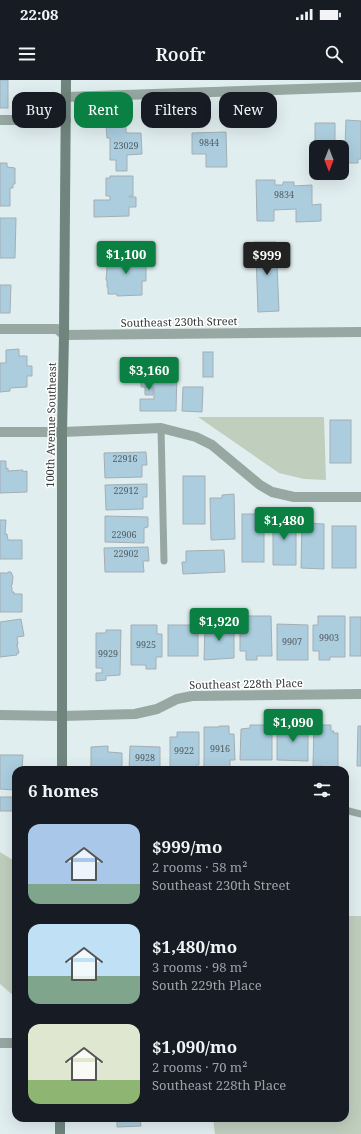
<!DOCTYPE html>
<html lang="en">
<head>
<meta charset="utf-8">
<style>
	:root { --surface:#171b24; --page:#20242c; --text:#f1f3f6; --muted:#9ea1a6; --accent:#0b8043 }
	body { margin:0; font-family:"Noto Serif",serif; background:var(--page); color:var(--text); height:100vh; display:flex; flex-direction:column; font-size:15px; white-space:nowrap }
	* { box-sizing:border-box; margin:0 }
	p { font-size:13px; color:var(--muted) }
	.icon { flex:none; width:22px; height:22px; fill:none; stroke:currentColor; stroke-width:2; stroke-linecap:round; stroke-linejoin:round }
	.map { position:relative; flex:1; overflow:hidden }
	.sheet { position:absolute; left:12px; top:686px; width:337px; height:356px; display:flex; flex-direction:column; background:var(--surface); border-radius:12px; box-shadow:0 4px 16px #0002 }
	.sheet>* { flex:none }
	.top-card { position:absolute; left:12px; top:12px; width:337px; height:36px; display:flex; gap:8px }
	.needle { width:26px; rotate:180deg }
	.tools { position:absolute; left:309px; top:60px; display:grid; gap:8px }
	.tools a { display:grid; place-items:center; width:40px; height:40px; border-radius:8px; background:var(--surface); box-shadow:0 4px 16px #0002; font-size:20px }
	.price { position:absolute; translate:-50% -34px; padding:0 9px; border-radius:4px; background:var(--accent); color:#fff; font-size:13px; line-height:26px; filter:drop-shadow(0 1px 2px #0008) }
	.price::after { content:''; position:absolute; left:50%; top:24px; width:12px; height:9px; margin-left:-6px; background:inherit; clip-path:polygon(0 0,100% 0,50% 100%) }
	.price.on { background:#222; color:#fff }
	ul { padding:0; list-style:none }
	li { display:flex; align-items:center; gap:12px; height:100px; padding:0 16px }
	li span { display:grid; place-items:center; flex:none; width:112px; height:80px; border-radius:12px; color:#555 }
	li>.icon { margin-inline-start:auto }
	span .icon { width:48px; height:48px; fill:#fffc; stroke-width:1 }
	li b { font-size:17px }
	h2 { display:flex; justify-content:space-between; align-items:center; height:48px; padding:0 16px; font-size:17px }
	.chip { padding:0 14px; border-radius:12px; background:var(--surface); box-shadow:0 4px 16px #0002; font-size:14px; line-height:36px }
	.chip.on { background:var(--accent); color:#fff }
	.status { display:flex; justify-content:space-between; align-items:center; height:28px; padding:0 20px; background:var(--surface); direction:ltr }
	.status svg { height:11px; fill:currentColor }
	header { display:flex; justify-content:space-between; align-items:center; height:52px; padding:0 16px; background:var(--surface); font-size:18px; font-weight:600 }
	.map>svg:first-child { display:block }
	.green { fill:#c0cebe }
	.building { fill:#abcdde; stroke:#a4aeb3 }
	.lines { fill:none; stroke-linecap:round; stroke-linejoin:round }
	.lane { stroke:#97a7a1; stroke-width:7 }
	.street { stroke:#97a7a1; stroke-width:10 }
	.secondary { stroke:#6f857d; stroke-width:10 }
	.labels { text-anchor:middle; stroke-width:3; stroke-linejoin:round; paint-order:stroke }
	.number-label { font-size:9px; fill:#525e62 }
	.street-label { font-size:11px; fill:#343939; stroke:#fff }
</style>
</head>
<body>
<div class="status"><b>22:08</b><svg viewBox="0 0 49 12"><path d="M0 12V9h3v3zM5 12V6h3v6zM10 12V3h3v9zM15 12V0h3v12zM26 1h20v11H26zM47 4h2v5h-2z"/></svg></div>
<header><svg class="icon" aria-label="menu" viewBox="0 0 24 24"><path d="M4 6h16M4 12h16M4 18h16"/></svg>Roofr<svg class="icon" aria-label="search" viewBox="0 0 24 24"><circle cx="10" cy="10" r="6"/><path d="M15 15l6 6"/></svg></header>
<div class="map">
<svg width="361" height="1054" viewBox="0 0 361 1054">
	<rect width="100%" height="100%" fill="#e1eeef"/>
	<g class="green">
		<path d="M198,337H324L326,400L304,399L279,393Z"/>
		<path d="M0,772L16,782V918L0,904Z"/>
		<path d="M345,836H361V1054H215L213,1038H345Z"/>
	</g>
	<g class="building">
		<rect x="0" y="0" width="8" height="28"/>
		<path d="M346,40L361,41V79H358V83H342V67H330V66H345Z"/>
		<path d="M315,43H335V61H326V67H316V70H315Z"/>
		<path d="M106,44H126V53H141L142,74L127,75V91H116V80H110V58H107Z"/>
		<path d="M226,52L227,87H206V74H192V53Z"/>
		<path d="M0,83H7V87L15,88V104H13V108H10V126H0Z"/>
		<path d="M110,96H133V116H129V117H136V127H129V136L94,137V120H110V116H106V98H110Z"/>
		<path d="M256,100H275V105H283V102H294V106L312,105V125L321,124V141L296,142V129L274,130V141H257Z"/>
		<path d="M0,138H16L15,178H0Z"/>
		<path d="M254,162H276L279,231L258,232L256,175H254Z"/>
		<path d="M131,173L136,174V176H142V185H146V201H142V215L117,216V214H108V207H107V200H106L108,175H119V174Z"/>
		<path d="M0,205H11L10,233H0Z"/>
		<path d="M19,269V276H27V286H32V296H27V307L10,308V311L0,312V283H6V270Z"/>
		<rect x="203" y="272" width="10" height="25"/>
		<path d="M141,292L177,293L176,331H140V319H154V307H141Z"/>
		<path d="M145,307L153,308V315H145Z"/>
		<path d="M183,307H203L202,332L182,331Z"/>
		<rect x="330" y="340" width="21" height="43"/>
		<path d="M146,372L147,385H142V397L105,398L104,373Z"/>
		<path d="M0,381H6V389L8,388V391L23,390V392L27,391V412L0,413Z"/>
		<rect x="183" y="396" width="22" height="48"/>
		<path d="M147,404V417H143V429L106,430L105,405Z"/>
		<path d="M234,414L235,459L211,460L210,418H222V415Z"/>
		<rect x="242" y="434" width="22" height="48"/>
		<path d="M105,436L148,437V447L144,448V463L105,462Z"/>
		<path d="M273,437L296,438V485H273Z"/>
		<path d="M0,440H6L5,454H7L8,460H22V479H0Z"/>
		<path d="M302,443L324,444V489L301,488Z"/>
		<rect x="332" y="446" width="24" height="42"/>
		<path d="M148,467L149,481H143L144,492H105L104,468Z"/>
		<path d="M224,470L225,492L183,494L182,482H186V471Z"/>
		<path d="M8,492H11L13,497L12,505L11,506L12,508V512H14V514H22V532H0V493H8Z"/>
		<path d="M245,536H271L272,576H257V580H246V571H240V545H245Z"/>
		<path d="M318,536H345V577H330V580H319V571H313V545H318Z"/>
		<rect x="350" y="537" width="11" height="39"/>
		<path d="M21,539L24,556L17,557L18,564L16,565H17L19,573H17V575L0,577V542Z"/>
		<path d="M277,544L308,545V580H277Z"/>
		<path d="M131,545H157V554H162V577H156V589H146V585H131Z"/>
		<rect x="168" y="545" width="30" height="31"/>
		<path d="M234,545V578L204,580L205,546Z"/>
		<path d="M106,550H121L120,595L106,596V600L96,601V593H102V588H96V553H106Z"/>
		<path d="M250,645H272V680H240L241,649L250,648Z"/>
		<path d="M277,645H308V681L277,680Z"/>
		<path d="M314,645H331V651H334L333,653H338V690H322V686H313Z"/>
		<path d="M219,646H229V654H234L235,680H230V689H204V647H219Z"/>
		<path d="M358,646H361V686H357Z"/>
		<path d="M177,652H199V685H196V688L170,687V657H177Z"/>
		<path d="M108,666V672L122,673V690H91V667Z"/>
		<path d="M130,666L160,667V690H129Z"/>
		<path d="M0,675H23L22,690H16L14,710L0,709Z"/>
		<rect x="0" y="717" width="16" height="14"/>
		<path d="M117,1038H140L141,1046L117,1047Z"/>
	</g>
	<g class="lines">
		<g class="lane">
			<path d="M161,348L164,481"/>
			<path d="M345,730L361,734"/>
		</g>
		<g class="street">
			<path d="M66,17L361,7"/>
			<path d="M0,40H66"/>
			<path d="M0,249H57L64,255L361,252"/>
			<path d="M0,352H62L161,348L196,357L212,365L260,405L272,412L294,417H361"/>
			<path d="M0,635L62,636L135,634L157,629L177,619L192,616L361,614"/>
			<path d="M0,963H16"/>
		</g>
		<g class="secondary">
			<path d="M62,690V352L64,255L66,0"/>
			<path d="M60,1038V1054"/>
		</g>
	</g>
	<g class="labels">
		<g class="number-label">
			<text x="209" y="66">9844</text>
			<text x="126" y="69">23029</text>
			<text x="284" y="118">9834</text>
			<text x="125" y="382">22916</text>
			<text x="126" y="414">22912</text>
			<text x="124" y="458">22906</text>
			<text x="126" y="477">22902</text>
			<text x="329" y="561">9903</text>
			<text x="292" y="565">9907</text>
			<text x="146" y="568">9925</text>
			<text x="108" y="577">9929</text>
			<text x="220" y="672">9916</text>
			<text x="184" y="674">9922</text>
			<text x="145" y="681">9928</text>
		</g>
		<g class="street-label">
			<text transform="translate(179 242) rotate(-1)" y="4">Southeast 230th Street</text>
			<text transform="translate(51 345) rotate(-89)" y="4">100th Avenue Southeast</text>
			<text transform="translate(246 604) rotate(-1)" y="4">Southeast 228th Place</text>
		</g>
	</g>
</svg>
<div class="tools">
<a><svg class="needle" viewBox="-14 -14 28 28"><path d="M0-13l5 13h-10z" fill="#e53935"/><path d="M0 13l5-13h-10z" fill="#9ea1a6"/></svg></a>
</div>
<b class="price" style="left:126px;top:195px">$1,100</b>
<b class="price on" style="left:267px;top:196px">$999</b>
<b class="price" style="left:149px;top:311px">$3,160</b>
<b class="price" style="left:284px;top:461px">$1,480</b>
<b class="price" style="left:219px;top:562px">$1,920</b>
<b class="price" style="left:293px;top:663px">$1,090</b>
<div class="top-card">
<a class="chip">Buy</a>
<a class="chip on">Rent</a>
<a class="chip">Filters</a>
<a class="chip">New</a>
</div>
<section class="sheet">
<h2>6 homes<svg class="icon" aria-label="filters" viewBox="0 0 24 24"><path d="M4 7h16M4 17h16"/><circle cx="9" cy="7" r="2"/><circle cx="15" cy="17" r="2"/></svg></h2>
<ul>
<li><span style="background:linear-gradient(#a9c7e8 75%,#7fa58c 0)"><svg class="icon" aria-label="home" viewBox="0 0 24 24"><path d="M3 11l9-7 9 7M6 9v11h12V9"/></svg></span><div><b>$999/mo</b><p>2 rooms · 58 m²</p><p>Southeast 230th Street</p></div></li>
<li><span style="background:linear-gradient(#bfe0f5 65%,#7fa58c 0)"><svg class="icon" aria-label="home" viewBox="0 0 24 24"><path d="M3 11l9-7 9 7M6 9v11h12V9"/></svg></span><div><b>$1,480/mo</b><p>3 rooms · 98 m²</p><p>South 229th Place</p></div></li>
<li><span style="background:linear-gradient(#dfe7d0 70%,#8fb573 0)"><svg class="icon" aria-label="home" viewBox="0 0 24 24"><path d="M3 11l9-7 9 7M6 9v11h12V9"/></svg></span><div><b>$1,090/mo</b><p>2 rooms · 70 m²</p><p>Southeast 228th Place</p></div></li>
</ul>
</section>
</div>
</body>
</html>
